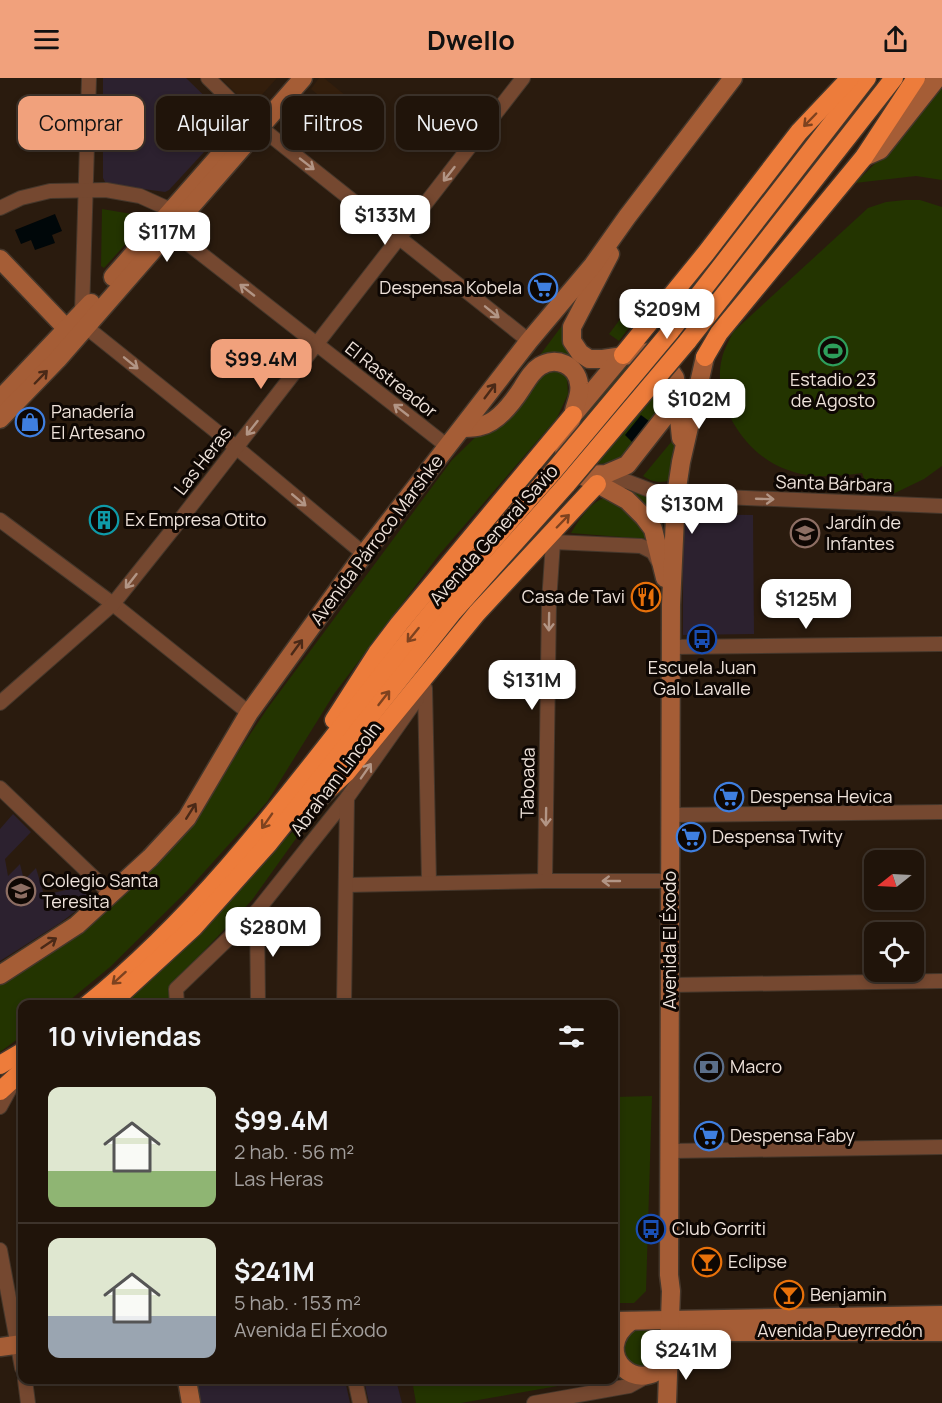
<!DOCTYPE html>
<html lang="es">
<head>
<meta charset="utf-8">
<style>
	:root { --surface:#20140a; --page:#281d13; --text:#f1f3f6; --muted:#a29e9c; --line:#3d332b; --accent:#f1a17c }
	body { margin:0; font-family:Manrope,sans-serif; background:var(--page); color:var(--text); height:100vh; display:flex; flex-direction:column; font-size:22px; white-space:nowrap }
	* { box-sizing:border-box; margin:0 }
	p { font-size:20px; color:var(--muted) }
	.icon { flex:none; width:33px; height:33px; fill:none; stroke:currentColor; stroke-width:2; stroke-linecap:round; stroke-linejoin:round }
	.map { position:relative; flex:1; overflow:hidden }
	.details { position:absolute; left:18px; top:922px; width:600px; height:384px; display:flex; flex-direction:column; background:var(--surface); border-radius:12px; box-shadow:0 3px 9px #0003,0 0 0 2px var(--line) }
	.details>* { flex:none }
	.hud { position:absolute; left:18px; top:18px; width:600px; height:54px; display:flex; gap:12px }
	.needle { width:39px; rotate:252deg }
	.buttons { position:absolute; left:864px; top:772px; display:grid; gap:12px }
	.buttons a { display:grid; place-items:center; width:60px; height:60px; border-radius:12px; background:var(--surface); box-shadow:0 3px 9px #0003,0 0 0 2px var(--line); font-size:30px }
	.price { position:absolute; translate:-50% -51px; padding:0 14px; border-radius:12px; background:#fff; color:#222; font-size:20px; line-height:39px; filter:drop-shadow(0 2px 3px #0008) }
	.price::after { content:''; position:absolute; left:50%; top:36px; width:18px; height:14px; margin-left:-9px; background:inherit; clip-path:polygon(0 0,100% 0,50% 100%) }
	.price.selected { background:var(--accent); color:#111 }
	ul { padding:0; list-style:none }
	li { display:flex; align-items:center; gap:18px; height:150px; padding:0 30px }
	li+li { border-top:2px solid var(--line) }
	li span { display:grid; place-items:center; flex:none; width:168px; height:120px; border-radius:12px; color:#555 }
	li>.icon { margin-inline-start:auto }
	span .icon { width:72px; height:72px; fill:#fffc; stroke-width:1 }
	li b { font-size:26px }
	h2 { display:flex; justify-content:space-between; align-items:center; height:72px; padding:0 30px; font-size:26px }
	.tag { padding:0 21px; border-radius:12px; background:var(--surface); box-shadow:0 3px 9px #0003,0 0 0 2px var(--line); font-size:21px; line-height:54px }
	.tag.selected { background:var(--accent); color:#111 }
	header { display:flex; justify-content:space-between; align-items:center; height:78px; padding:0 30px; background:var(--accent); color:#111; font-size:27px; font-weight:700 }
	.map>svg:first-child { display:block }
	.built { fill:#331e0c }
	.education { fill:#2c212f }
	.green { fill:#233400 }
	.water { fill:#000709 }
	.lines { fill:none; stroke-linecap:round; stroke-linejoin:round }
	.street-casing { stroke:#45372b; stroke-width:16 }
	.secondary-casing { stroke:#45372b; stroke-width:21 }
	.highway-casing { stroke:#45372b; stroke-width:21 }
	.street { stroke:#754830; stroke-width:14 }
	.secondary { stroke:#a55d36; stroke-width:18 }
	.highway { stroke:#ed7c3b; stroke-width:18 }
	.highway-bridge-casing { stroke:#45372b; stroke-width:21; stroke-linecap:butt }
	.highway-bridge { stroke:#ed7c3b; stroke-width:18 }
	.oneway { stroke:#7e421f }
	.oneway2 { stroke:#b29585 }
	.oneway3 { stroke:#4a2917 }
	.labels { text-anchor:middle; stroke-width:6; stroke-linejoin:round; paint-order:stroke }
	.poi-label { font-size:18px; fill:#eee2da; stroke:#0e0703; text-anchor:start }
	.street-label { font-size:18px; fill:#eee2da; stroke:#0e0703 }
</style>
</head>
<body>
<header><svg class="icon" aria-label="menu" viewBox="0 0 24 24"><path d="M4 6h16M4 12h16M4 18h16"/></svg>Dwello<svg class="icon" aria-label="share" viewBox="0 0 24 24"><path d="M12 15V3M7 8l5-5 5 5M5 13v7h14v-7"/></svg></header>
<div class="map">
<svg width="942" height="1325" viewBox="0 0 942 1325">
	<rect width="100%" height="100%" fill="#2a1b0e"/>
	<g class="built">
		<path d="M220,0H277L258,21L239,18Z"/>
		<path d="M319,0H324L379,45L368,58L311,11Z"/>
	</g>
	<g class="education">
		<path d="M103,0H186L229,42V47L169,112L165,114L106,106L103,100Z"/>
		<path d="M683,436L753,437L754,556L683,557Z"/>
		<path d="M13,736L31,754L5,781L8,798L20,786L24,802L36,790L44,817L83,808L89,823L60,845L0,883V751Z"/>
		<path d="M193,1302H345L350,1325H198Z"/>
		<path d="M364,1302H396L402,1325H369Z"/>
	</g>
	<g class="green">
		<path d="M942,5V102L916,98L855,105L891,70Z"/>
		<path d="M905,122H920L942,129V388L924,401L893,416L889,404L868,412L862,395C836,399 810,401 785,391C744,376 711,323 722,280C724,271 729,263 733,254L868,130L886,124Z"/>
		<path d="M102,131L150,139L104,190L101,188Z"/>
		<path d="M624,236L634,243L619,263L609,256Z"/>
		<path d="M567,241L580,283L577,286L537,281Z"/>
		<path d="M637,286C688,288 661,329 643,351C634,363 625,379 611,384C599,388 585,385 578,374C575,369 574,358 576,352C580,340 608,309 618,297L626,289Z"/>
		<path d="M554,290L567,299L568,316L557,340L438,478L334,616L267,724L187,813L110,889L64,927H22V958L0,974V905L63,868L181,760L267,631L452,382L542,294Z"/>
		<path d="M677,357L674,400C663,406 653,405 643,398Z"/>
		<path d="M621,412C645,412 661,425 661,450Z"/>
		<path d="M605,420L617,425L648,453V459L646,461L571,455C579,442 590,424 605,420Z"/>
		<path d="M315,734L252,822L170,909V927H118L258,785Z"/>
		<path d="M652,1018L646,1213L634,1225H614V1019Z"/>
		<circle cx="642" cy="1270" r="19"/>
		<path d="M412,1302H592L461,1325H416Z"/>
	</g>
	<g class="water">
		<path d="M55,136L62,153L52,157L55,165L35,172L31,162L21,166L15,152Z"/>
		<path d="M641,337L649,343L633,365L625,357Z"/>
	</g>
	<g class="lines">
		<g class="street-casing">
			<g id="street">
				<path d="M89,0L82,235L86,249L237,370L364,476"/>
				<path d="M208,0L251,42L529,263"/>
				<path d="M0,130L21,120L50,113L106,112L140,118L171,132"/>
				<path d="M163,146L447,368"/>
				<path d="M597,401L626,403L660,416L676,417L942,428"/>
				<path d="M0,442L113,526L249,635"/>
				<path d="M545,462L553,464L641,468L653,474L658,483"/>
				<path d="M671,569L942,566"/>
				<path d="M425,610L429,805"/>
				<path d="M0,625L113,526L173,451L523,0"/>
				<path d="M0,710L111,816"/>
				<path d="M670,737L942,734"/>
				<path d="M545,803L549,524L553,464"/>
				<path d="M346,807L545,803H670"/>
				<path d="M257,833L258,927"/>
				<path d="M670,907L942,903"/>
				<path d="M177,927L176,911L257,833L347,720L417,621"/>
				<path d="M344,927L347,720"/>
				<path d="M0,1029L12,1007"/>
				<path d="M670,1073L942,1069"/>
				<path d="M0,1172L22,1290"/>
				<path d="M25,1302L28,1325"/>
				<path d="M355,1302L360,1325"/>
				<path d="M534,1325L629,1308L649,1297"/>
			</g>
		</g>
		<g class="secondary-casing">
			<g id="secondary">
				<path d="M864,79L880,72L937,0"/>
				<path d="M610,176L572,249V263L580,275L589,281H603L650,274L662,280L675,300L681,360"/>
				<path d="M0,181L66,250L71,260"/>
				<path d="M113,199L235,60"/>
				<path d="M623,277L573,337L566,355L564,377L567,384L578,395L627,422L644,439L653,451L665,500"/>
				<path d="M0,321L91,225"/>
				<path d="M0,341L58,281L303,0"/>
				<path d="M463,350C469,350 476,350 481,348C498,344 513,324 522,310C527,302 532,293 540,288C556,278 577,287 579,306C581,315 576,325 574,333"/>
				<path d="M583,397L606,396L627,387L681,318"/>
				<path d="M0,897L77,847L150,780L187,740L249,635L364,476L529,263L593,187L627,139L733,0"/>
				<path d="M614,1243L942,1237"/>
				<path d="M631,1243C587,1276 643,1324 669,1280"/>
				<path d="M670,1267L680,1259L719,1254H942"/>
				<path d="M0,1269L22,1266"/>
				<path d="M187,1302L191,1325"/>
				<path d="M667,1325L671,1213L669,1197L671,527L676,417L681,384L705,279"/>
			</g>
		</g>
		<g class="highway-casing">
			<g id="highway">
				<path d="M670,254L867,0"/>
				<path d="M687,264L894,0"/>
				<path d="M623,277L706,175L799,54L850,0"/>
				<path d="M705,279L719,255L864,79L916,0"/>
				<path d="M334,642L377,575L399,546L573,337"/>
				<path d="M313,726L346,695L477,535L597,406"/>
				<path d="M87,927C212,826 303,696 402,571C449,511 501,453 552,395"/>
				<path d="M109,927L194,849L269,765L453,534L567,406"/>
				<path d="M0,987L22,974"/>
				<path d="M0,1013L22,993"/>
			</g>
		</g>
		<use href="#street" class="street"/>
		<use href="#secondary" class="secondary"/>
		<use href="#highway" class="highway"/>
		<g class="highway-bridge-casing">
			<g id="highway-bridge">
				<path d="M552,395L670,254"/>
				<path d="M567,406L687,264"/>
			</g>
		</g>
		<use href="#highway-bridge" class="highway-bridge"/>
	</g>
	<defs><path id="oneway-shaft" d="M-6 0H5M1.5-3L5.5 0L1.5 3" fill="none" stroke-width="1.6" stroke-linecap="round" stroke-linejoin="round" transform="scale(1.5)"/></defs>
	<g class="oneway">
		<use href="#oneway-shaft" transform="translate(810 42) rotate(134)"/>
		<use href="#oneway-shaft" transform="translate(563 443) rotate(-46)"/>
		<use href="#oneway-shaft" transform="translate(413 557) rotate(129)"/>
		<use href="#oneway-shaft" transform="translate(384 620) rotate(-52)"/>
		<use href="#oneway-shaft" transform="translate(267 743) rotate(125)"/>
		<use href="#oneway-shaft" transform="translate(119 900) rotate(138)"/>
	</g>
	<g class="oneway2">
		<use href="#oneway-shaft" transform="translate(307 86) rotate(38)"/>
		<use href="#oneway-shaft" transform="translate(449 96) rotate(128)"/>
		<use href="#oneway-shaft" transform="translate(247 212) rotate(-142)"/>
		<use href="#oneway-shaft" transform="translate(492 234) rotate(39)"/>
		<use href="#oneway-shaft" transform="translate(131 285) rotate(39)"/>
		<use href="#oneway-shaft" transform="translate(401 332) rotate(-142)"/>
		<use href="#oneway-shaft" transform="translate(252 350) rotate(128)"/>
		<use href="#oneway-shaft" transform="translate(765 421) rotate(2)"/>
		<use href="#oneway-shaft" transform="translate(299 422) rotate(40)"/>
		<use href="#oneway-shaft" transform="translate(131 503) rotate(128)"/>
		<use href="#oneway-shaft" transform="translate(549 544) rotate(91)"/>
		<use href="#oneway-shaft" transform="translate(366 693) rotate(-55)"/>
		<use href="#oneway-shaft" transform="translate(546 739) rotate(91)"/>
		<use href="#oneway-shaft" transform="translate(611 803) rotate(-180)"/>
	</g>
	<g class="oneway3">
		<use href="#oneway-shaft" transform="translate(41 299) rotate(-46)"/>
		<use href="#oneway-shaft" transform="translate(490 313) rotate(-53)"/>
		<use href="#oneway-shaft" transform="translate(297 569) rotate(-54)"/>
		<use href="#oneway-shaft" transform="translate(191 733) rotate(-58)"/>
		<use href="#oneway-shaft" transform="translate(49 865) rotate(-34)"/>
	</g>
	<defs>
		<g id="supermarket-ring" transform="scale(1.5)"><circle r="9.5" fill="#0e0703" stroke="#3f7fe0" stroke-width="1.5"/><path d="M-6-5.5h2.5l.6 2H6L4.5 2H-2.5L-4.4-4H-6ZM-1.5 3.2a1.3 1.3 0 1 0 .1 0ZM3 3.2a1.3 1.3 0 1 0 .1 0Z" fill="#3f7fe0"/></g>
		<g id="stadium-ring" transform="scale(1.5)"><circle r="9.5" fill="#0e0703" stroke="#2e9e5b" stroke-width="1.5"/><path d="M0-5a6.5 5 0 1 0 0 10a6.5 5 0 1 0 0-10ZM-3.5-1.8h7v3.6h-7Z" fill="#2e9e5b"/></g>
		<g id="shop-ring" transform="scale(1.5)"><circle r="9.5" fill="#0e0703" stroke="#3f7fe0" stroke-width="1.5"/><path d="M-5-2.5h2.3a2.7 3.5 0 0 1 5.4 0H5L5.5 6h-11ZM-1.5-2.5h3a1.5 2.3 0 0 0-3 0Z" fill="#3f7fe0"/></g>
		<g id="building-ring" transform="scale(1.5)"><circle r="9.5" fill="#0e0703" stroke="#0f9aa8" stroke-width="1.5"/><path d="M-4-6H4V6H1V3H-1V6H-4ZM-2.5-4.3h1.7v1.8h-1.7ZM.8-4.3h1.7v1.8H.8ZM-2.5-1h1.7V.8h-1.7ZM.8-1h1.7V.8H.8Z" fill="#0f9aa8"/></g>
		<g id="school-ring" transform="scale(1.5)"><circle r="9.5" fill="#0e0703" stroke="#8d6e63" stroke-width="1.5"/><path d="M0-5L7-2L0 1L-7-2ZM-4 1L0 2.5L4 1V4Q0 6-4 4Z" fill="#8d6e63"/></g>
		<g id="restaurant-ring" transform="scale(1.5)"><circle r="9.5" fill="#0e0703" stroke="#e8710a" stroke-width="1.5"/><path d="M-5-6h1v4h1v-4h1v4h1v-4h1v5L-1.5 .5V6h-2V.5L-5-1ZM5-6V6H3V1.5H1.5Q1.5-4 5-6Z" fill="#e8710a"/></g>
		<g id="bus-ring" transform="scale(1.5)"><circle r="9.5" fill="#0e0703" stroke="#1a4fb4" stroke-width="1.5"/><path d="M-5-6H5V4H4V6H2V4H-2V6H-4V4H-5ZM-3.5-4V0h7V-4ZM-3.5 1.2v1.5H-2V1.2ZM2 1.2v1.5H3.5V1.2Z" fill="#1a4fb4"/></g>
		<g id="bank-ring" transform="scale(1.5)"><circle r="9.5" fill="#0e0703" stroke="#5c6f8a" stroke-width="1.5"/><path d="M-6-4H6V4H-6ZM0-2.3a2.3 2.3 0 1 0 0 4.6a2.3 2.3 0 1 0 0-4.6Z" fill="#5c6f8a"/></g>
		<g id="bar-ring" transform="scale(1.5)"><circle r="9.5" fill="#0e0703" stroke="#e8710a" stroke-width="1.5"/><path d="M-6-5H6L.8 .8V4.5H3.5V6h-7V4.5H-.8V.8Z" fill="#e8710a"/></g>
	</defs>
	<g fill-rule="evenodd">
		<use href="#supermarket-ring" x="543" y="210"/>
		<use href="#stadium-ring" x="833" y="273"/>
		<use href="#shop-ring" x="30" y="344"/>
		<use href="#building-ring" x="104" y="442"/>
		<use href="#school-ring" x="805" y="455"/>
		<use href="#restaurant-ring" x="646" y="519"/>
		<use href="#bus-ring" x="702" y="561"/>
		<use href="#supermarket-ring" x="729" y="719"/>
		<use href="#supermarket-ring" x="691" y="759"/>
		<use href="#school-ring" x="21" y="813"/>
		<use href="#bank-ring" x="709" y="989"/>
		<use href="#supermarket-ring" x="709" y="1058"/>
		<use href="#bus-ring" x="651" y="1151"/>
		<use href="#bar-ring" x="707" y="1184"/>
		<use href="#bar-ring" x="789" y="1217"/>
	</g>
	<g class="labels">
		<g class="poi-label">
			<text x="522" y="216" text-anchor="end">Despensa Kobela</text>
			<text x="833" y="308" text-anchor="middle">Estadio 23<tspan x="833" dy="21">de Agosto</tspan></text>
			<text x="51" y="340">Panadería<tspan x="51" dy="21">El Artesano</tspan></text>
			<text x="125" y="448">Ex Empresa Otito</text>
			<text x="826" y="451">Jardín de<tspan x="826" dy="21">Infantes</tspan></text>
			<text x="625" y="525" text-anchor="end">Casa de Tavi</text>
			<text x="702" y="596" text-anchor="middle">Escuela Juan<tspan x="702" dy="21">Galo Lavalle</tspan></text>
			<text x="750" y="725">Despensa Hevica</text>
			<text x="712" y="765">Despensa Twity</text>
			<text x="42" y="809">Colegio Santa<tspan x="42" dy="21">Teresita</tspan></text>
			<text x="730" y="995">Macro</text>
			<text x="730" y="1064">Despensa Faby</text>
			<text x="672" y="1157">Club Gorriti</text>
			<text x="728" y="1190">Eclipse</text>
			<text x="810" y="1223">Benjamin</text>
		</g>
		<g class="street-label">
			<text transform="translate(391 302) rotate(38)" y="6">El Rastreador</text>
			<text transform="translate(203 383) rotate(-52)" y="6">Las Heras</text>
			<text transform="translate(834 406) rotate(2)" y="6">Santa Bárbara</text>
			<text transform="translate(494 457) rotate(-48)" y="6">Avenida General Savio</text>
			<text transform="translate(377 462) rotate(-53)" y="6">Avenida Párroco Marshke</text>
			<text transform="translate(336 701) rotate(-53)" y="6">Abraham Lincoln</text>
			<text transform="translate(528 705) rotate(-89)" y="6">Taboada</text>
			<text transform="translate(670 862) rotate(-90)" y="6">Avenida El Éxodo</text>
			<text x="840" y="1259">Avenida Pueyrredón</text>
		</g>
	</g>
</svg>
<div class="buttons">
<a><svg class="needle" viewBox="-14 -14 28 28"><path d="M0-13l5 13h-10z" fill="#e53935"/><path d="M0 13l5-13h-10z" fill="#a29e9c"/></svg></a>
<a><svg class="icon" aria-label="locate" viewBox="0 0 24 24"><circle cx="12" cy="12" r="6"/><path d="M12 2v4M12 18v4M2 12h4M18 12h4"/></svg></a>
</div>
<b class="price" style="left:385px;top:168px">$133M</b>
<b class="price" style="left:167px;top:185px">$117M</b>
<b class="price" style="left:667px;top:262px">$209M</b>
<b class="price selected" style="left:261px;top:312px">$99.4M</b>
<b class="price" style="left:699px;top:352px">$102M</b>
<b class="price" style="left:692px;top:457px">$130M</b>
<b class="price" style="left:806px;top:552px">$125M</b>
<b class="price" style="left:532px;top:633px">$131M</b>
<b class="price" style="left:273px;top:880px">$280M</b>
<b class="price" style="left:686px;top:1303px">$241M</b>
<div class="hud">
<a class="tag selected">Comprar</a>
<a class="tag">Alquilar</a>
<a class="tag">Filtros</a>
<a class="tag">Nuevo</a>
</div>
<section class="details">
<h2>10 viviendas<svg class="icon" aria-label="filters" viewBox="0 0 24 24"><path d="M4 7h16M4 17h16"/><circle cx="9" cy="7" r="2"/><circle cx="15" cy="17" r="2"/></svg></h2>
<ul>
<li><span style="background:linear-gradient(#dfe7d0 70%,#8fb573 0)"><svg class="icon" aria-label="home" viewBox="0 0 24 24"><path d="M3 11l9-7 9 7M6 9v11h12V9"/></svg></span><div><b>$99.4M</b><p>2 hab. · 56 m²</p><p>Las Heras</p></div></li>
<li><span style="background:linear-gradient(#dfe7d0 65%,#9aa5b1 0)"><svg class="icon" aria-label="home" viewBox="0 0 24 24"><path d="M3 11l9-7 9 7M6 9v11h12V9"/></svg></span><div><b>$241M</b><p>5 hab. · 153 m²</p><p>Avenida El Éxodo</p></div></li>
</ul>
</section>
</div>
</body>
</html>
